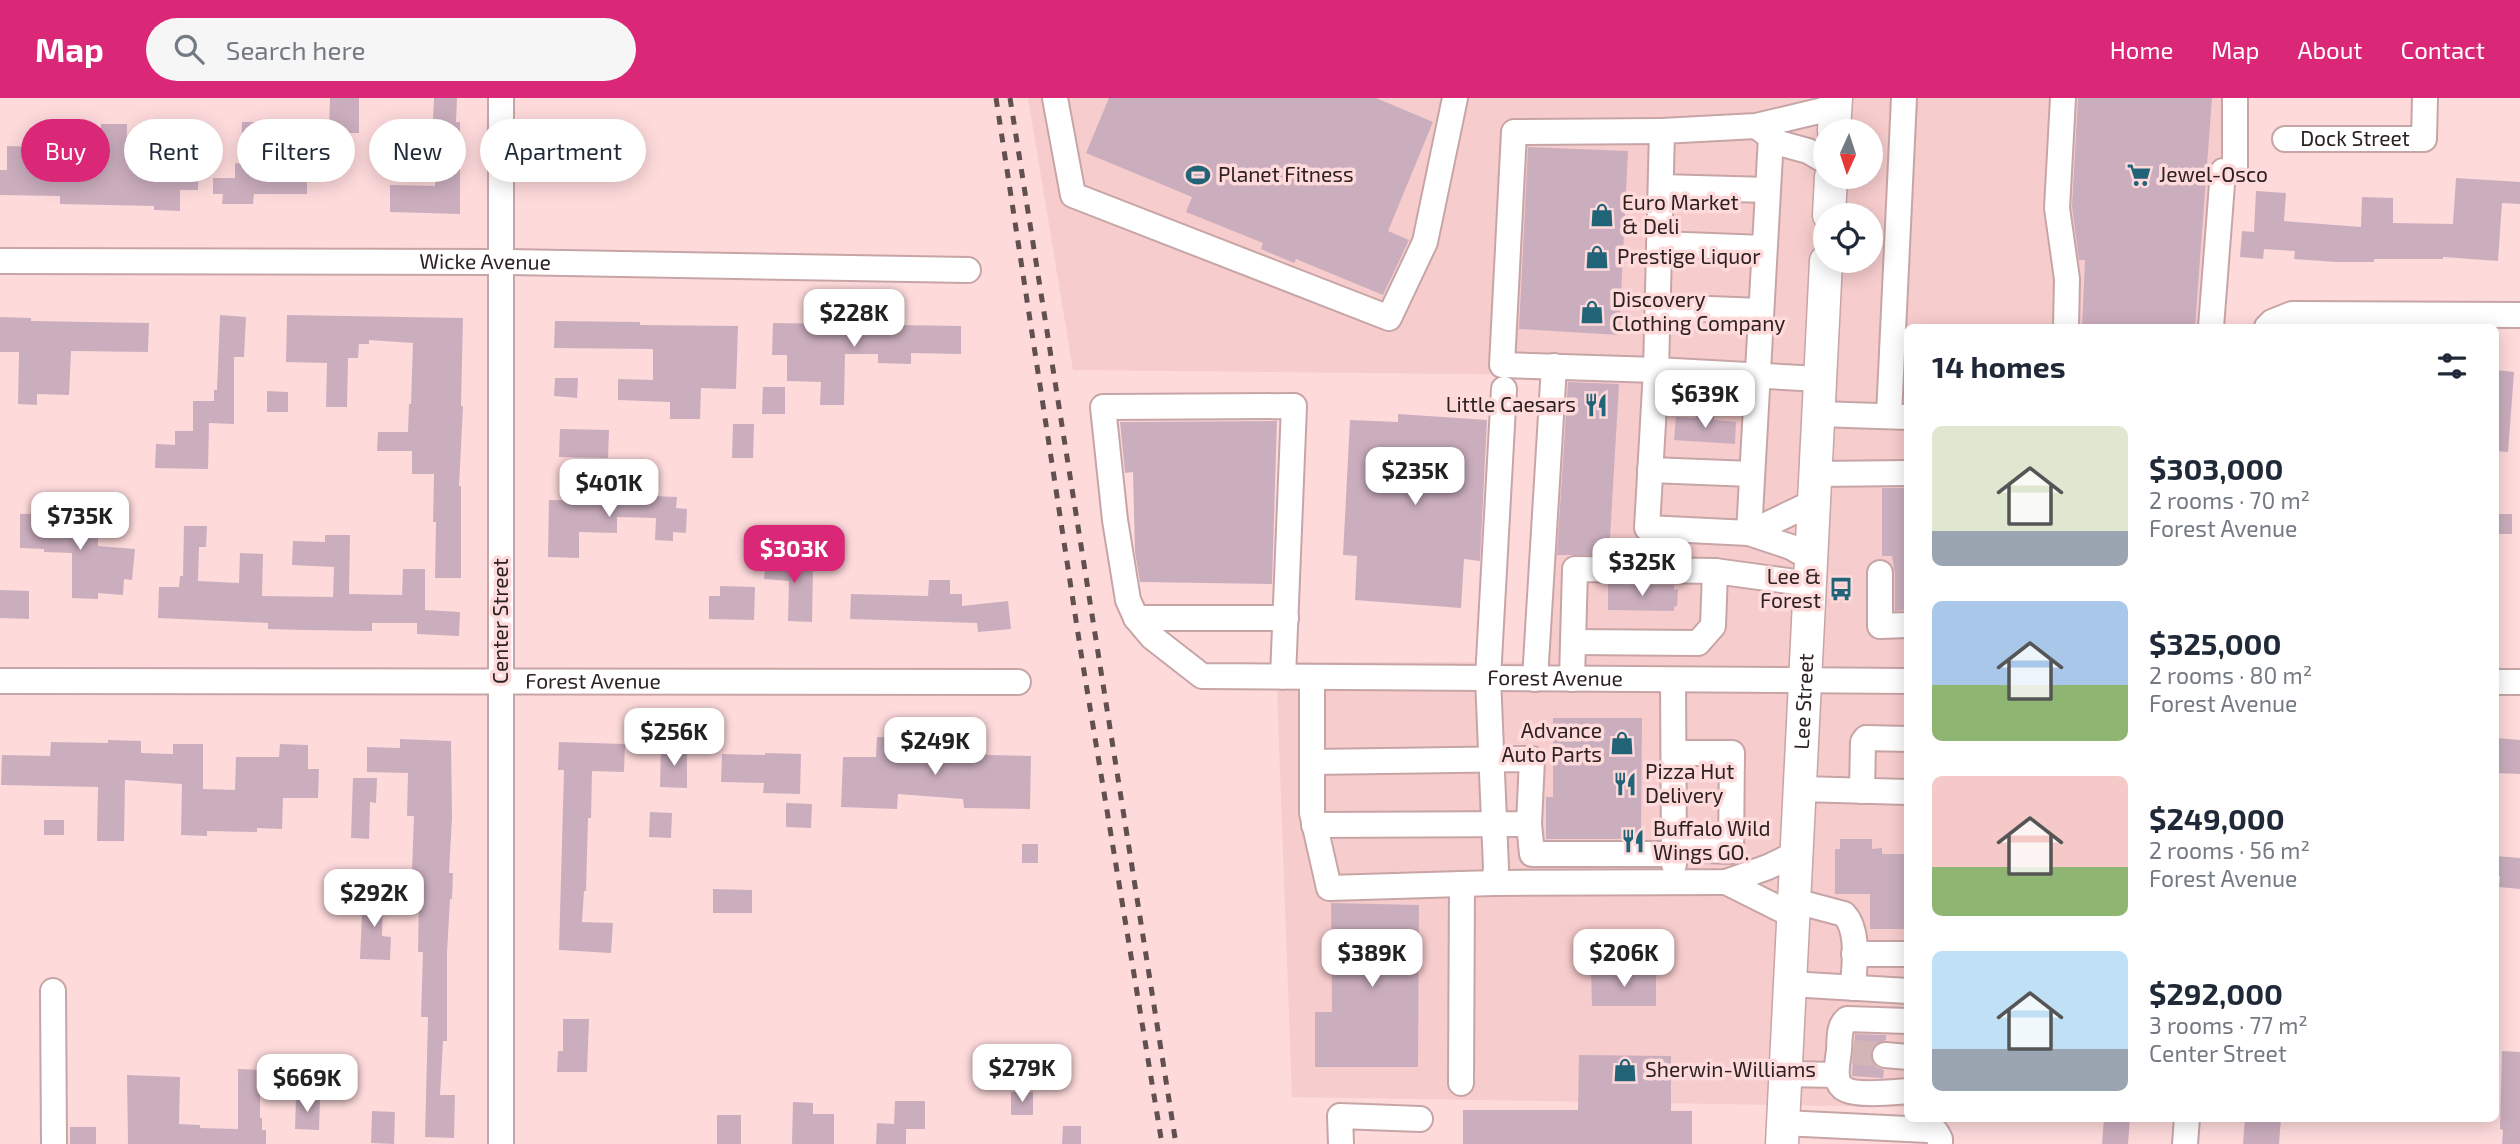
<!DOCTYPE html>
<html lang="en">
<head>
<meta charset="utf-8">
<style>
	:root { --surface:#fff; --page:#f6f6f7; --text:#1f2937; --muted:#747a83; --accent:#db2777 }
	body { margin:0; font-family:"Exo 2",sans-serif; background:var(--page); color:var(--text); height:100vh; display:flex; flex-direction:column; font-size:26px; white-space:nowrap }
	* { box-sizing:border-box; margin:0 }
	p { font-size:23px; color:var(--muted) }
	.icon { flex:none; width:38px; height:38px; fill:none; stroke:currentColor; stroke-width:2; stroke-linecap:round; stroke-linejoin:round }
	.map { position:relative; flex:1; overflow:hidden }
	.drawer { position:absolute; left:1904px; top:226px; width:595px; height:798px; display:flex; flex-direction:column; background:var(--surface); border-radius:10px; box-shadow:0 4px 18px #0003 }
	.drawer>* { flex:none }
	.hud { position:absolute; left:21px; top:21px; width:665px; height:63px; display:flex; gap:14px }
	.needle { width:46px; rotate:183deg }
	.buttons { position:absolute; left:1813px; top:21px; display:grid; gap:14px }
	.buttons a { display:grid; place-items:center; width:70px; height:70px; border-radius:50%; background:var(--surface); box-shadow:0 4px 18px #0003; font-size:35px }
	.price { position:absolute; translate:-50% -60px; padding:0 16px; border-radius:14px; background:#fff; color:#222; font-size:23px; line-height:46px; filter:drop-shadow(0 2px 4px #0008) }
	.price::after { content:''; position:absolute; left:50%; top:42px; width:21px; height:16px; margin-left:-10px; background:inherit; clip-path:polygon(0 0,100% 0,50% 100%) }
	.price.selected { background:var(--accent); color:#fff }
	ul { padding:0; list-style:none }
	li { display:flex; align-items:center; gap:21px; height:175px; padding:0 28px }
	li span { display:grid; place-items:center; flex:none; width:196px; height:140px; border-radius:10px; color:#555 }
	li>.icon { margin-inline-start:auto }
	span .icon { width:84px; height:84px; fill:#fffc; stroke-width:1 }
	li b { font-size:30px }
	h2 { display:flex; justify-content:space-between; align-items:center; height:84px; padding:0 28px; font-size:30px }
	.tag { padding:0 24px; border-radius:32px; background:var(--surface); box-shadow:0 4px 18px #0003; font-size:24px; line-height:63px }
	.tag.selected { background:var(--accent); color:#fff }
	header { display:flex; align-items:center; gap:42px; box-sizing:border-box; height:98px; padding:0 35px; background:var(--accent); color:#fff }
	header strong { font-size:33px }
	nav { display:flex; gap:38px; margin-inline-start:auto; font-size:24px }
	.search { width:490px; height:63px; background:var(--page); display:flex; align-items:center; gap:18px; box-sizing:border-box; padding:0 24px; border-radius:38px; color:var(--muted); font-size:26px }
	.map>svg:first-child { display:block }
	.built { fill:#f7cccd; fill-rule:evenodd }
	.building { fill:#cbaebe }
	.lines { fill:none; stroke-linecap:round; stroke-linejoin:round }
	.minor-tunnel { stroke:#d4b5b6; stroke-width:24; stroke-dasharray:24 12; stroke-linecap:butt }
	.minor-casing { stroke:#c7a5a6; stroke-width:28 }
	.major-casing { stroke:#c7a5a6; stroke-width:35 }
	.minor { stroke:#fff; stroke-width:24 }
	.major { stroke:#fff; stroke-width:32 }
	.rail { stroke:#625050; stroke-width:5; stroke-dasharray:9 9; stroke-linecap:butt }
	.labels { text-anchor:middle; stroke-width:7; stroke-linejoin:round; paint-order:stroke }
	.street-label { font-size:21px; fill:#2d2121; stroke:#fedadb }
	.poi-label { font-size:21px; fill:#2d2121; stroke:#fedadb; text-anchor:start }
</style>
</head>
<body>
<header>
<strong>Map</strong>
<div class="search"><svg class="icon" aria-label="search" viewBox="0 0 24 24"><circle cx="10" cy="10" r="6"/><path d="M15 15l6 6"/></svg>Search here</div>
<nav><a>Home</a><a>Map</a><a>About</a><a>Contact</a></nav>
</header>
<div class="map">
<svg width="2520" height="1046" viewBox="0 0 2520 1046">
	<rect width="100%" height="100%" fill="#fedadb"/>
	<path class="built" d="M1028,0H2222L2216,229H1908L1907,1009L1292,999L1276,564H1533L1548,277L1073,272ZM1825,33H1871V79H1825ZM1825,117H1871V163H1825Z"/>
	<g class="building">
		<path d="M330,0H359V35H329Z"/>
		<path d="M434,0H457L456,24H460V116L390,114V87L435,88L436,50H405L406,23H433Z"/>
		<path d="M1109,0H1376L1433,24L1388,133L1409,142L1383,197L1296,161L1294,165L1261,151L1263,145L1186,114L1192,99L1086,55Z"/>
		<path d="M2078,0H2212L2195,229H2082L2085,162H2079L2072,109Z"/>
		<path d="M242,24H264L263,72L307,73V96H254L253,106H222L223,96H213V80H235V65L241,66Z"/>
		<path d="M101,26H127L126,64L170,65V46L199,47L198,92H180V113L154,112V108L60,106V98L0,97V72H7V48L38,49V74L100,76Z"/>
		<path d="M1528,49L1628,53L1619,237L1519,231Z"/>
		<path d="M2456,80L2520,84V106L2502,105L2498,163L2443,159V161H2374V164H2336L2294,161L2295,153L2264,151L2263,161L2240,159L2242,133L2254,134L2256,93L2286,95L2284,123L2361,129L2362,99L2393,100V125L2453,126Z"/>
		<path d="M220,217L246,219L244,259H234V326L209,325L208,371L155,370L156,346L175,347V333H193V303H214V292H217Z"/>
		<path d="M287,217L463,220L461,308H463L459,388H461V480H435L436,424H433L434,376H412V353H377L378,334H408L409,306H411L413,245L369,242V246H359L358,260H348L347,309H326L327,265L286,264Z"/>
		<path d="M0,219L31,220V223L149,225L148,254L71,253L69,297L37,296V307L18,306L19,254H0Z"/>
		<path d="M555,223L640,224V227L738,228L736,291L701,290L700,321H670V304L618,302V281L653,282V251L554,250Z"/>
		<path d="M773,225L961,228V256L911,255V266L878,265V256H845L844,307H820L821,284L787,283V257H772Z"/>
		<path d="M2496,272L2514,274L2508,354L2496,353Z"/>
		<path d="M555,280H578L577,300L554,298Z"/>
		<path d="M1568,284L1619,286L1609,457H1557Z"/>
		<path d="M763,289H785V316H762Z"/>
		<path d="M267,293L288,294V314H267Z"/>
		<path d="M1398,316L1487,322L1480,463L1464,461L1461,510L1355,502L1357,458L1343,457L1350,322L1398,324Z"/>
		<path d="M1696,317L1714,318V322L1736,324L1735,346L1674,342L1676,319L1696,320Z"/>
		<path d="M1277,323L1272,486L1140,484L1135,454L1133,374L1125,375L1120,324Z"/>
		<path d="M733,326H754L753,360H732Z"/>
		<path d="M560,331L609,332L608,360L559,359Z"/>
		<path d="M1882,390H1908V512L1895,513V475L1892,458H1882Z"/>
		<path d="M628,397L677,399L676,410L687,411L686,435L673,434V443L655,442L656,420L617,419V435L579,434V460L548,459L549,402L599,403V398L628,399Z"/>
		<path d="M65,415V419L98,420V448L135,451L132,482L124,481L123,497L98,495V501L72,500V455L44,454V451L20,450V416Z"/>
		<rect x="2496" y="416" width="16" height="20"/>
		<path d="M184,428H207L206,449H199L198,483L239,485L240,455L263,456L262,498L333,499L334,469L292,467L293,443L325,444V437H350L349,496L402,497L403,471H425V512L460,514L459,538L417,536V525H372V533L305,532L268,531V525L158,520L159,489H179L180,478H183Z"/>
		<path d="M766,459L810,463V471H813L812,524L788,523L789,483L764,481Z"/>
		<path d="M929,482H950V496H962V508L1008,503L1011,531L978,534L977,525L850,521L851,496L928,498Z"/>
		<path d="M1608,486L1674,487V492L1678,491L1677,508L1674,509V513L1608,512Z"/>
		<path d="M720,488L755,489L754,522L709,521V498H720Z"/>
		<path d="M0,492L29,493V521L0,520Z"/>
		<path d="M1553,620H1642L1641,741H1546V699H1553Z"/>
		<path d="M877,639L923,641L922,655L1031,658L1030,711L964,710L963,701L898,696L897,711L841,709L843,659H876Z"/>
		<path d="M2496,640L2520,642V676L2496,675Z"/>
		<path d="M400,641L451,643L452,719L449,775H453L452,801H450L447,855V943H443L440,997H455L454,1040L425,1039L428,919H421L423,854H418L419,801L396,800V774H412L414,718H407L408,675L367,674V649L400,650Z"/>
		<path d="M108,642L141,643V655L173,656V646H203V691L235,692L236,659H279L280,646L308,647V671H319L318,700H283L282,731L257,730V734L207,733V738L181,737L182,686L125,682L124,743H97L98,689L1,687L2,657L50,658L51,644L108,645Z"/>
		<path d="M559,644L625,646L624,674L592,673L591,720H588L586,793H584L582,824L613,825L611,855L559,852L564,672H558Z"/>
		<path d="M661,650H687V690L660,689Z"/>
		<path d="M765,655L801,656L800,696L763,695L764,685L721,684L722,656L765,657Z"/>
		<path d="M353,680H377L376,705L370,704L369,741L351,740Z"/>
		<path d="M786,705L812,706L811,730L786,729Z"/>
		<path d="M650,714L672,715L671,740L649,739Z"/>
		<rect x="44" y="722" width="20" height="15"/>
		<path d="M1840,741H1872V751L1882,750V756H1904V803H1908V831H1870V796H1835V751H1840Z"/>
		<rect x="1022" y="746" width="16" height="19"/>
		<path d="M2496,758L2520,760V791L2499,789L2500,778H2496Z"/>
		<path d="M713,791L752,792V815H713Z"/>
		<path d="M363,794H383L382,838L391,839L390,862L360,861Z"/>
		<path d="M1331,805L1419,807L1418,969H1315V914H1332Z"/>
		<path d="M1591,874H1656V908H1592Z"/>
		<path d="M563,921H589L587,974H557L558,953H563Z"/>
		<path d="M1855,936L1886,937V942L1873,948L1870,956L1876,969L1884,972L1883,980L1852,978Z"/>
		<path d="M2502,953L2520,954V1046H2502L2503,1032L2500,1031Z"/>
		<path d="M1579,957L1671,958V1013H1692V1046H1463V1012H1578Z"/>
		<path d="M238,971L260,972V1020H262V1032H266V1046H128L127,977L180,979L179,1026L200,1027V1030L238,1031Z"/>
		<rect x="1011" y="994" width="22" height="23"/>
		<path d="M296,1001L320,1002L319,1032L295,1031Z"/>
		<path d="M895,1003H925V1031H906V1046H876L877,1025L894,1026Z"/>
		<path d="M793,1004L813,1005V1016H834V1046H792Z"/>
		<path d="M372,1013L395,1014L394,1046L371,1045Z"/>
		<rect x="717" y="1017" width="24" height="29"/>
		<path d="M2104,1020H2130L2128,1046H2102Z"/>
		<path d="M2245,1020H2281L2279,1046H2243Z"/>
		<path d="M1063,1028H1081V1046H1062Z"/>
		<rect x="70" y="1029" width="26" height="17"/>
	</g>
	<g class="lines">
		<path class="minor-tunnel" d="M1853,954L1885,957"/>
		<g class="minor-casing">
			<g id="minor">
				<path d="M1055,0L1073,97L1389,220L1425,144L1455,0"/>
				<path d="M2063,0L2057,110L2067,181L2066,229"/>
				<path d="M1760,31L1779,45L1808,53L1825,63"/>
				<path d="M1662,33L1514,34L1502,267L1656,272L1819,281"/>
				<path d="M1771,39L1749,435L1647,430L1656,272L1662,33L1756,28L1836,9"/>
				<path id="s1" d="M2285,41H2424L2425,0"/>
				<path d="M1661,89L1768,92"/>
				<path d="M1659,146L1764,150"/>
				<path id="s2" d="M0,163L501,164L968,172"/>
				<path d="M1658,209L1761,213"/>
				<path d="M2211,229L2223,73H2235V0"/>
				<path d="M2267,229L2272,224L2292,216L2520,217"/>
				<path d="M1818,316L1908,319"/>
				<path d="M1889,318L1904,0"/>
				<path d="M1650,372L1752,376"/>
				<path d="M1815,376L1908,375"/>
				<path d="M1812,461L1791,449L1749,435L1814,404"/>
				<path d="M1880,475V528L1908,527"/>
				<path d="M1136,520H1286"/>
				<path d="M1573,544L1698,545L1713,528L1715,473"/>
				<path id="s3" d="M1283,579L1294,308L1103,309L1115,422L1128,502L1136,520L1152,539L1202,578L1908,583"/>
				<path d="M1312,579V715L1329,790L1494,785L1496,770L1488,580L1504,291"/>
				<path d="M1535,581L1554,268"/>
				<path d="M1572,581L1575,471L1715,473L1811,486"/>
				<path d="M1673,582L1674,766"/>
				<path id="s4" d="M0,583L1018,584"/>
				<path d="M2496,584H2520"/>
				<path d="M1674,655H1732L1731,753L1674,751"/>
				<path d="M1312,664L1532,661L1529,726L1314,727"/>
				<path d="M1801,691L1908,694"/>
				<path d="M1862,693L1863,644L1866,640L1908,641"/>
				<path d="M1529,726L1532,756H1674"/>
				<path d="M1726,784L1794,818"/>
				<path d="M1494,785L1726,784L1768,769L1797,755"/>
				<path d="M1795,803L1844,816C1860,833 1854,868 1853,890"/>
				<path d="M1854,856H1908"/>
				<path d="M1790,886L1908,893"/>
				<path d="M53,893L54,1046"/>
				<path d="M1908,923L1847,921C1838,928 1840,941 1839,952C1838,963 1833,981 1842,989C1852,999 1894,994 1908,993"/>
				<path d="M1885,957L1908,959"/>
				<path d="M1786,976L1836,977"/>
				<path d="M1461,985L1462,786"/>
				<path d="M1783,1025L1928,1032L1936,1034L1940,1041V1046"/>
				<path d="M501,1046V0"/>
				<path d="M1341,1046L1340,1018L1420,1021"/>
				<path d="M2185,1046L2187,1020"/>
			</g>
		</g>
		<g class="major-casing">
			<g id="major">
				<path d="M1834,33L1836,0"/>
				<path d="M1829,117L1831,79"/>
				<path id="s5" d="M1782,1046L1826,163"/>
			</g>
		</g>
		<use href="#minor" class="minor"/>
		<use href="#major" class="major"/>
		<g class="rail">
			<path d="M996,0L1081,555L1162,1046"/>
			<path d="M1010,0L1176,1046"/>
		</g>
	</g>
	<defs>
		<g id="stadium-bare" transform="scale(1.89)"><path d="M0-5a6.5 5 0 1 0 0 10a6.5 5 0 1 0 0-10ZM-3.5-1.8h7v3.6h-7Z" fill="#216377" stroke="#fedadb" stroke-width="2.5" paint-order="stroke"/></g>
		<g id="supermarket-bare" transform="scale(1.89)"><path d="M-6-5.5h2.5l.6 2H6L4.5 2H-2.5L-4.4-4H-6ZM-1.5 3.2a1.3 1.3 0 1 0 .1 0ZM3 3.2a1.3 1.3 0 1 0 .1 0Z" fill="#216377" stroke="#fedadb" stroke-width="2.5" paint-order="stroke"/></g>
		<g id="shop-bare" transform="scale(1.89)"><path d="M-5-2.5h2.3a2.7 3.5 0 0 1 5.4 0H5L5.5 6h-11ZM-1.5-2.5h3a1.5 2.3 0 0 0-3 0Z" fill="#216377" stroke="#fedadb" stroke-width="2.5" paint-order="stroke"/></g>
		<g id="restaurant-bare" transform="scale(1.89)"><path d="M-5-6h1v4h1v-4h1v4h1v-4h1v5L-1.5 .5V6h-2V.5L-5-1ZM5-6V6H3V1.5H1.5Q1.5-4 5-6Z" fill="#216377" stroke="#fedadb" stroke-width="2.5" paint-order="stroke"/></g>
		<g id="bus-bare" transform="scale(1.89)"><path d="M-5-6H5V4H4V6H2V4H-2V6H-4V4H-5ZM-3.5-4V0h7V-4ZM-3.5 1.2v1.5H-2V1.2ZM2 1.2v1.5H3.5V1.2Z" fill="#216377" stroke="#fedadb" stroke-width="2.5" paint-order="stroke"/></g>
	</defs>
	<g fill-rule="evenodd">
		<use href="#stadium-bare" x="1198" y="77"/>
		<use href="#supermarket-bare" x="2139" y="77"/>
		<use href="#shop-bare" x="1602" y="117"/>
		<use href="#shop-bare" x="1597" y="159"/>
		<use href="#shop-bare" x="1592" y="214"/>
		<use href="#restaurant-bare" x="1596" y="307"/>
		<use href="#bus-bare" x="1841" y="491"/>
		<use href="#shop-bare" x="1622" y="645"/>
		<use href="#restaurant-bare" x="1625" y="686"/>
		<use href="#restaurant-bare" x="1633" y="743"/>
		<use href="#shop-bare" x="1625" y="972"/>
	</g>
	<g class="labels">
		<g class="street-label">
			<text dy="7" stroke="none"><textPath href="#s1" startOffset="70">Dock Street</textPath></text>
			<text dy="7" stroke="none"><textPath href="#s2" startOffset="485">Wicke Avenue</textPath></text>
			<text transform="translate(501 523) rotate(-90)" y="7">Center Street</text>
			<text dy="7" stroke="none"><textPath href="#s3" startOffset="1118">Forest Avenue</textPath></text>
			<text dy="7" stroke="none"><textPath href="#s4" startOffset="593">Forest Avenue</textPath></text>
			<text dy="7" stroke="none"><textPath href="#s5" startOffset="443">Lee Street</textPath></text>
		</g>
		<g class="poi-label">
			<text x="1218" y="84">Planet Fitness</text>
			<text x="2159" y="84">Jewel-Osco</text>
			<text x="1622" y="112">Euro Market<tspan x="1622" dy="24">&amp; Deli</tspan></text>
			<text x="1617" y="166">Prestige Liquor</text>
			<text x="1612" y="209">Discovery<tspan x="1612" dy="24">Clothing Company</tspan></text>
			<text x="1576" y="314" text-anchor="end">Little Caesars</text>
			<text x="1821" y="486" text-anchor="end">Lee &amp;<tspan x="1821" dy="24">Forest</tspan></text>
			<text x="1602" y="640" text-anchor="end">Advance<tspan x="1602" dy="24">Auto Parts</tspan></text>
			<text x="1645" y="681">Pizza Hut<tspan x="1645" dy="24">Delivery</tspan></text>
			<text x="1653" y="738">Buffalo Wild<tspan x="1653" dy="24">Wings GO.</tspan></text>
			<text x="1645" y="979">Sherwin-Williams</text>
		</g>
	</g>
</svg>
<div class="buttons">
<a><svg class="needle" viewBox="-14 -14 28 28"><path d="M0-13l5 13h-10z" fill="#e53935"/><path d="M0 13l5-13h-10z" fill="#747a83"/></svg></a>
<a><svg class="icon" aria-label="locate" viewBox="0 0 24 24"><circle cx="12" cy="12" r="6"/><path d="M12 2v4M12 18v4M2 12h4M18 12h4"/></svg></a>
</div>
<b class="price" style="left:854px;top:251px">$228K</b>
<b class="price" style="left:1705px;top:332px">$639K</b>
<b class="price" style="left:1415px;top:409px">$235K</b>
<b class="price" style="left:609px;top:421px">$401K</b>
<b class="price" style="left:80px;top:454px">$735K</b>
<b class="price selected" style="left:794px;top:487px">$303K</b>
<b class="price" style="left:1642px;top:500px">$325K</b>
<b class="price" style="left:674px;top:670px">$256K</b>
<b class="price" style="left:935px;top:679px">$249K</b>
<b class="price" style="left:374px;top:831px">$292K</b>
<b class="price" style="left:1372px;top:891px">$389K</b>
<b class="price" style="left:1624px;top:891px">$206K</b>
<b class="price" style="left:1022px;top:1006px">$279K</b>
<b class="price" style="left:307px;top:1016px">$669K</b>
<div class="hud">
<a class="tag selected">Buy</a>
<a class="tag">Rent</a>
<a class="tag">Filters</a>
<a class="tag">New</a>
<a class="tag">Apartment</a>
</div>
<section class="drawer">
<h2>14 homes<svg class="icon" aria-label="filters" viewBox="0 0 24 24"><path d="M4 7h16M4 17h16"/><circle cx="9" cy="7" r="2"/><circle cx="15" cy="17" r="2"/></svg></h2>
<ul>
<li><span style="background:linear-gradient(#dfe7d0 75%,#9aa5b1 0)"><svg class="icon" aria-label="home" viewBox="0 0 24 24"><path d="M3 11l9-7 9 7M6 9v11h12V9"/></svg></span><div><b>$303,000</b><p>2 rooms · 70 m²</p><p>Forest Avenue</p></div></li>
<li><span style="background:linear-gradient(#a9c7e8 60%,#8fb573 0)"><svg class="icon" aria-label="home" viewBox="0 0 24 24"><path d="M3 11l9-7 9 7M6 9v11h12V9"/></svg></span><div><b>$325,000</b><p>2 rooms · 80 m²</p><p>Forest Avenue</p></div></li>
<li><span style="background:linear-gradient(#f6c9c9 65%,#8fb573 0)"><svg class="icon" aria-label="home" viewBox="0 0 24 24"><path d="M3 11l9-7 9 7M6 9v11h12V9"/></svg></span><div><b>$249,000</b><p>2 rooms · 56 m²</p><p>Forest Avenue</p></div></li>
<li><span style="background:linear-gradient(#bfe0f5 70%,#9aa5b1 0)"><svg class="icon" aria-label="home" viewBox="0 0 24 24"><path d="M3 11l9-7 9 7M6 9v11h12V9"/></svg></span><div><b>$292,000</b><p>3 rooms · 77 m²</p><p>Center Street</p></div></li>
</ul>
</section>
</div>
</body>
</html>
